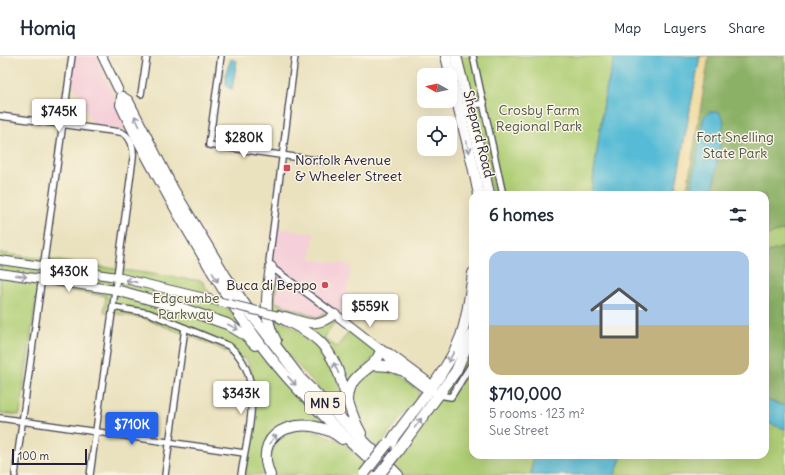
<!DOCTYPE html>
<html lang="en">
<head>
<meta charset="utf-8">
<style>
	:root { --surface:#fff; --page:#f2f2f3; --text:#1f2937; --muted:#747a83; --line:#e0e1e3; --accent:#2563eb }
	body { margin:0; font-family:Delius,sans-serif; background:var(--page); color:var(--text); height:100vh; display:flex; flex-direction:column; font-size:15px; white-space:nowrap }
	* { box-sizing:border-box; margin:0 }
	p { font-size:13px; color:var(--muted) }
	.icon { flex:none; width:22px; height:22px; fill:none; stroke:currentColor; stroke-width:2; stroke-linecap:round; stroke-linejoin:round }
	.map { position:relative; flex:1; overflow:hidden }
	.sheet { position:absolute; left:469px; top:135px; width:300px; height:268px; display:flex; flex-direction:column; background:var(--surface); border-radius:12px; box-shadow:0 4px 16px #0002 }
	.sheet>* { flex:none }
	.needle { width:26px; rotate:278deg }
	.fabs { position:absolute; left:417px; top:12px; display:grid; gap:8px }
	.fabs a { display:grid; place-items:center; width:40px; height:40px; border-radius:8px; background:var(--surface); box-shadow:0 4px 16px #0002; font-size:20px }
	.scale { position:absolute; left:12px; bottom:10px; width:75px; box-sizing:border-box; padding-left:4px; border:2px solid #22223b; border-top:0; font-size:11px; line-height:14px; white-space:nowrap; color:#22223b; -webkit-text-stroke:3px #fcf5e5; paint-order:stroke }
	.price { position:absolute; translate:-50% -34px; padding:0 9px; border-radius:4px; background:#fff; color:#222; font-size:13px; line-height:26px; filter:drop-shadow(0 1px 2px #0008) }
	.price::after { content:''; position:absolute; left:50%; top:24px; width:12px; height:9px; margin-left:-6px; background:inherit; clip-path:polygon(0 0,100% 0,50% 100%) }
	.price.selected { background:var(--accent); color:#fff }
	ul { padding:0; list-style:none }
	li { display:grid; align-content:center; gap:8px; height:212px; padding:0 20px }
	li span { display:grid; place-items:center; height:124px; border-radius:12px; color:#555 }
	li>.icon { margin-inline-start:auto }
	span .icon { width:72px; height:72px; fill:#fffc; stroke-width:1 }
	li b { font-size:17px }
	h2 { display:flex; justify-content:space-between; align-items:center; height:48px; padding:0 20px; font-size:17px }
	header { display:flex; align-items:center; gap:24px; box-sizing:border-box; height:56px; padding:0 20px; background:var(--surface); border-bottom:1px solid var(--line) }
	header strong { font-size:19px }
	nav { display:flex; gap:22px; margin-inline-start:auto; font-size:14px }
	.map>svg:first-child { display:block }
	.built { fill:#f5cfd9 }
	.green { fill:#afce75; stroke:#687858 }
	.forest { fill:#8bb166; stroke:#566a50 }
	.sand { fill:#eeda9e; stroke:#887e6c }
	.water { fill:#57bbd6; stroke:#3c6e88 }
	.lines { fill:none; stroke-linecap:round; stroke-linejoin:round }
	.street-casing { stroke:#403f4f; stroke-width:8 }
	.secondary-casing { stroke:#403f4f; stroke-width:10 }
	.primary-casing { stroke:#403f4f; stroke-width:10 }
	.highway-casing { stroke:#403f4f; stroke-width:12 }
	.street { stroke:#fff; stroke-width:5.5 }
	.secondary { stroke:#fff; stroke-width:8 }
	.primary { stroke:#fff; stroke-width:8 }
	.highway { stroke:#fff; stroke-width:10 }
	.secondary-bridge-casing { stroke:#403f4f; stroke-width:10; stroke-linecap:butt }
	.highway-bridge-casing { stroke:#403f4f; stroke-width:12; stroke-linecap:butt }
	.secondary-bridge { stroke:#fff; stroke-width:8 }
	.highway-bridge { stroke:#fff; stroke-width:10 }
	.oneway { stroke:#9c9ca7 }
	.poi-dot { fill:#d1495b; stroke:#fcf5e5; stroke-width:1.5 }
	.labels { text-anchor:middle; stroke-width:3; stroke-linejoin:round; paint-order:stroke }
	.shield { fill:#fcf5e5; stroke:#63616e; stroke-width:1 }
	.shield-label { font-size:13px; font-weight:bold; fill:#22223b }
	.park-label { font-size:14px; fill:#4c564c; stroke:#fcf5e5 }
	.street-label { font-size:14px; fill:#22223b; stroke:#fcf5e5 }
	.poi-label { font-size:14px; fill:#22223b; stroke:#fcf5e5; text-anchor:start }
</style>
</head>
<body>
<header>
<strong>Homiq</strong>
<nav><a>Map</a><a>Layers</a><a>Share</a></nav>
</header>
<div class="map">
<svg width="785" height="419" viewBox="0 0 785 419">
	<rect width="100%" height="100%" fill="#fcf5e5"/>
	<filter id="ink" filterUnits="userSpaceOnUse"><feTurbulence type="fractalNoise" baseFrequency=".025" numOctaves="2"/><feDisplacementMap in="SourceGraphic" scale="8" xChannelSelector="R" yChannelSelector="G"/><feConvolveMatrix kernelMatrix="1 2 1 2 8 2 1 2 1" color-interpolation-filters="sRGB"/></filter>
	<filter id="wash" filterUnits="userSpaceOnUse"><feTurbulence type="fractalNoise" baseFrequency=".012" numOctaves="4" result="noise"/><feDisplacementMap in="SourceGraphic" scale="16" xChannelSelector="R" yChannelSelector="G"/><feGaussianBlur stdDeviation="0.9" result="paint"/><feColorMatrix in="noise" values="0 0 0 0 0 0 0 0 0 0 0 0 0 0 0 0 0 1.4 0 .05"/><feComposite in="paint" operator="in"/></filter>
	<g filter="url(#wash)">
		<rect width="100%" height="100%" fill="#eae2bf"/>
		<g class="built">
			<path d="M75,0H96L130,75L93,69L72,24Z"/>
			<path d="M276,172L314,177L311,203L351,209L345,257L343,260L328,250L319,263L275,246L278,212L272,207Z"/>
		</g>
		<g class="green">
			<path d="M458,0H615L605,38L591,139H492Z"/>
			<path d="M700,0H785V419H615L622,399H765V139H674Z"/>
			<path d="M0,197L202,225L217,250L229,253L254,289L275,314L328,371L320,370L271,380L267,419H244C250,382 264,336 245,301L236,305L229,298L215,290L143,262L104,256L106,240L38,230L20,357L19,359L0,357Z"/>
			<path d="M277,220L275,246L319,262L324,256L327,260L319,266L268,254L274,221Z"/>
			<path d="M269,263L286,267L311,282L333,310L350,367L285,295Z"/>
			<path d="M335,264L340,267L338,269L334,267L324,282L337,291L348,277L345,274L346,272L378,296L349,329L342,318L301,268L320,271Z"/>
			<path d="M473,287V399H533L531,419H385Z"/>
			<path d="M370,314H393L417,333L419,338L411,352L402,359L378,393C356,370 354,364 352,333Z"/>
			<path d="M303,371L341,385L367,407L359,419H273L268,400L276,381Z"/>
		</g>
		<g class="forest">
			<path d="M709,0H785V174L765,180V139H686Z"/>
			<path d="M785,191V350L765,344V197Z"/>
		</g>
		<path class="sand" d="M700,0H709L686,139H674Z"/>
		<g class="water">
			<path d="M615,0H700L674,139H591L605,38Z"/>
			<path d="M231,3L237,5L232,33L226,30V17Z"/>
			<path d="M709,56H719L724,65L712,139H690L704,61Z"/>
			<path d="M765,344L785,350V373L765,366Z"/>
			<path d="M533,399H622L615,419H531Z"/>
		</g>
	</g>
	<g filter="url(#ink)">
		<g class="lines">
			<g class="street-casing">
				<g id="street">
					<path d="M221,0L209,89L323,105"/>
					<path d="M295,0L269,206L271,211L335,258"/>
					<path d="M473,0L503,139"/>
					<path d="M141,38L147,0"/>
					<path d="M466,51L484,47"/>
					<path d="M0,60L120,76C131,79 134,92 133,102L90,419"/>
					<path d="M113,251L149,257L229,290C267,320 247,377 241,419"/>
					<path d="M439,339L451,341L473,306"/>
					<path d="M0,362L244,397"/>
					<path d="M15,419L72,0"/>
					<path d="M165,419L185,272"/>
				</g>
			</g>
			<g class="secondary-casing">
				<g id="secondary">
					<path d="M0,204L117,221L209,243"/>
					<path d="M0,217L116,234"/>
					<path d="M285,260C306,266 316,274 335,258L381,294L401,313"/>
				</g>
			</g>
			<g class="primary-casing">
				<g id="primary">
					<path d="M102,0L118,33"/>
					<path d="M381,294L389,297L427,325L430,333"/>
					<path d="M401,314L423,331L433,335"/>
				</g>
			</g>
			<g class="highway-casing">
				<g id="highway">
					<path d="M446,0L473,110L479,139"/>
					<path d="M456,0L483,109L489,139"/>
					<path d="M122,41L128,45L173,133L226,221L252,259L300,322L398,419"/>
					<path d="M122,41L121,49C138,86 158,121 178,157C211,214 243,271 287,321C318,356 352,387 387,419"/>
					<path d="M271,211C267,237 262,261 276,285"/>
					<path d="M116,234L178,251L227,268L245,279L255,289"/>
					<path d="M278,260C292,268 308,274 320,286C344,310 344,349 361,377"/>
					<path d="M372,309L389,310L401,314"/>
					<path d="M348,344C349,313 375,317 381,294"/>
					<path d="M390,389L394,381C417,349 447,317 461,280C468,259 470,238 473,217"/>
					<path d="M397,396L456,315L473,276"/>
					<path d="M270,419C249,369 311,357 342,383"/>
				</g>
			</g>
			<use href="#street" class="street"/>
			<use href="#secondary" class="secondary"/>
			<use href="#primary" class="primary"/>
			<use href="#highway" class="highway"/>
			<g class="secondary-bridge-casing">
				<path id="secondary-bridge" d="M209,243L278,260"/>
			</g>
			<g class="highway-bridge-casing">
				<g id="highway-bridge">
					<path d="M364,418L388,387"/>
					<path d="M379,419L397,396"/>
				</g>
			</g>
			<use href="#secondary-bridge" class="secondary-bridge"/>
			<use href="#highway-bridge" class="highway-bridge"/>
		</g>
		<defs><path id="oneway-shaft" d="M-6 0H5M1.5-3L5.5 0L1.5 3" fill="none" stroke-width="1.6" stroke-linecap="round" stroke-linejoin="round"/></defs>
		<g class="oneway">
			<use href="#oneway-shaft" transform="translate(137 65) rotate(-115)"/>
			<use href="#oneway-shaft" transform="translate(468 91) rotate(76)"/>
			<use href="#oneway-shaft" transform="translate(21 220) rotate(8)"/>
			<use href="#oneway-shaft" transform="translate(215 221) rotate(59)"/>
			<use href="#oneway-shaft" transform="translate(131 225) rotate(-167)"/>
			<use href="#oneway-shaft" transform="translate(233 271) rotate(27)"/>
			<use href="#oneway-shaft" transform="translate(451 301) rotate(119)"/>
			<use href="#oneway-shaft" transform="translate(336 312) rotate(-115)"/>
			<use href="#oneway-shaft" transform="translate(292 325) rotate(47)"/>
			<use href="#oneway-shaft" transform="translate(418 367) rotate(-54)"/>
			<use href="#oneway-shaft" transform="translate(273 383) rotate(-51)"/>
		</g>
	</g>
	<g class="poi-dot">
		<rect x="283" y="108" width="8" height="8" rx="2"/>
		<circle cx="325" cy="229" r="4"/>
	</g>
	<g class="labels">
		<rect class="shield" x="305" y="336" width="40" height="22" rx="3"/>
		<g class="shield-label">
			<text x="325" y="352">MN 5</text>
		</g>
		<g class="park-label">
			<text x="539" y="59">Crosby Farm<tspan x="539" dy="16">Regional Park</tspan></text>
			<text x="735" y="86">Fort Snelling<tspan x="735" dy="16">State Park</tspan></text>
			<text x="186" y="247">Edgcumbe<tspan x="186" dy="16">Parkway</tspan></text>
		</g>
		<g class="street-label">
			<text transform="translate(479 78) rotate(76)" y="5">Shepard Road</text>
		</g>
		<g class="poi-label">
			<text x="295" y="109">Norfolk Avenue<tspan x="295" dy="16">&amp; Wheeler Street</tspan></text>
			<text x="317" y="234" text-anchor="end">Buca di Beppo</text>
		</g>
	</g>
</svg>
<div class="fabs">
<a><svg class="needle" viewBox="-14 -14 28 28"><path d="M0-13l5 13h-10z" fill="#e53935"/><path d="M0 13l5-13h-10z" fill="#747a83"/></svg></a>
<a><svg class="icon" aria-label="locate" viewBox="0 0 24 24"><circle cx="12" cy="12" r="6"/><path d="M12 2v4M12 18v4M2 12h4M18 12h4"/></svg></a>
</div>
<div class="scale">100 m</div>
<b class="price" style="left:59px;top:77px">$745K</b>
<b class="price" style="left:244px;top:103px">$280K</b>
<b class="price" style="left:69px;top:237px">$430K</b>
<b class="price" style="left:370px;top:272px">$559K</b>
<b class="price" style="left:241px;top:359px">$343K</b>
<b class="price selected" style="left:132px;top:390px">$710K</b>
<section class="sheet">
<h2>6 homes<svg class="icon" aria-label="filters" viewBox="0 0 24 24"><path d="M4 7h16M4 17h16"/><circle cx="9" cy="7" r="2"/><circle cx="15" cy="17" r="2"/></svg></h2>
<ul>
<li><span style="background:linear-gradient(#a9c7e8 60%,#c2b280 0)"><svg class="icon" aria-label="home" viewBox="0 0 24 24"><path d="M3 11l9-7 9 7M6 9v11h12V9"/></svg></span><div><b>$710,000</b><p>5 rooms · 123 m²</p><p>Sue Street</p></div></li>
</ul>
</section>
</div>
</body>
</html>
